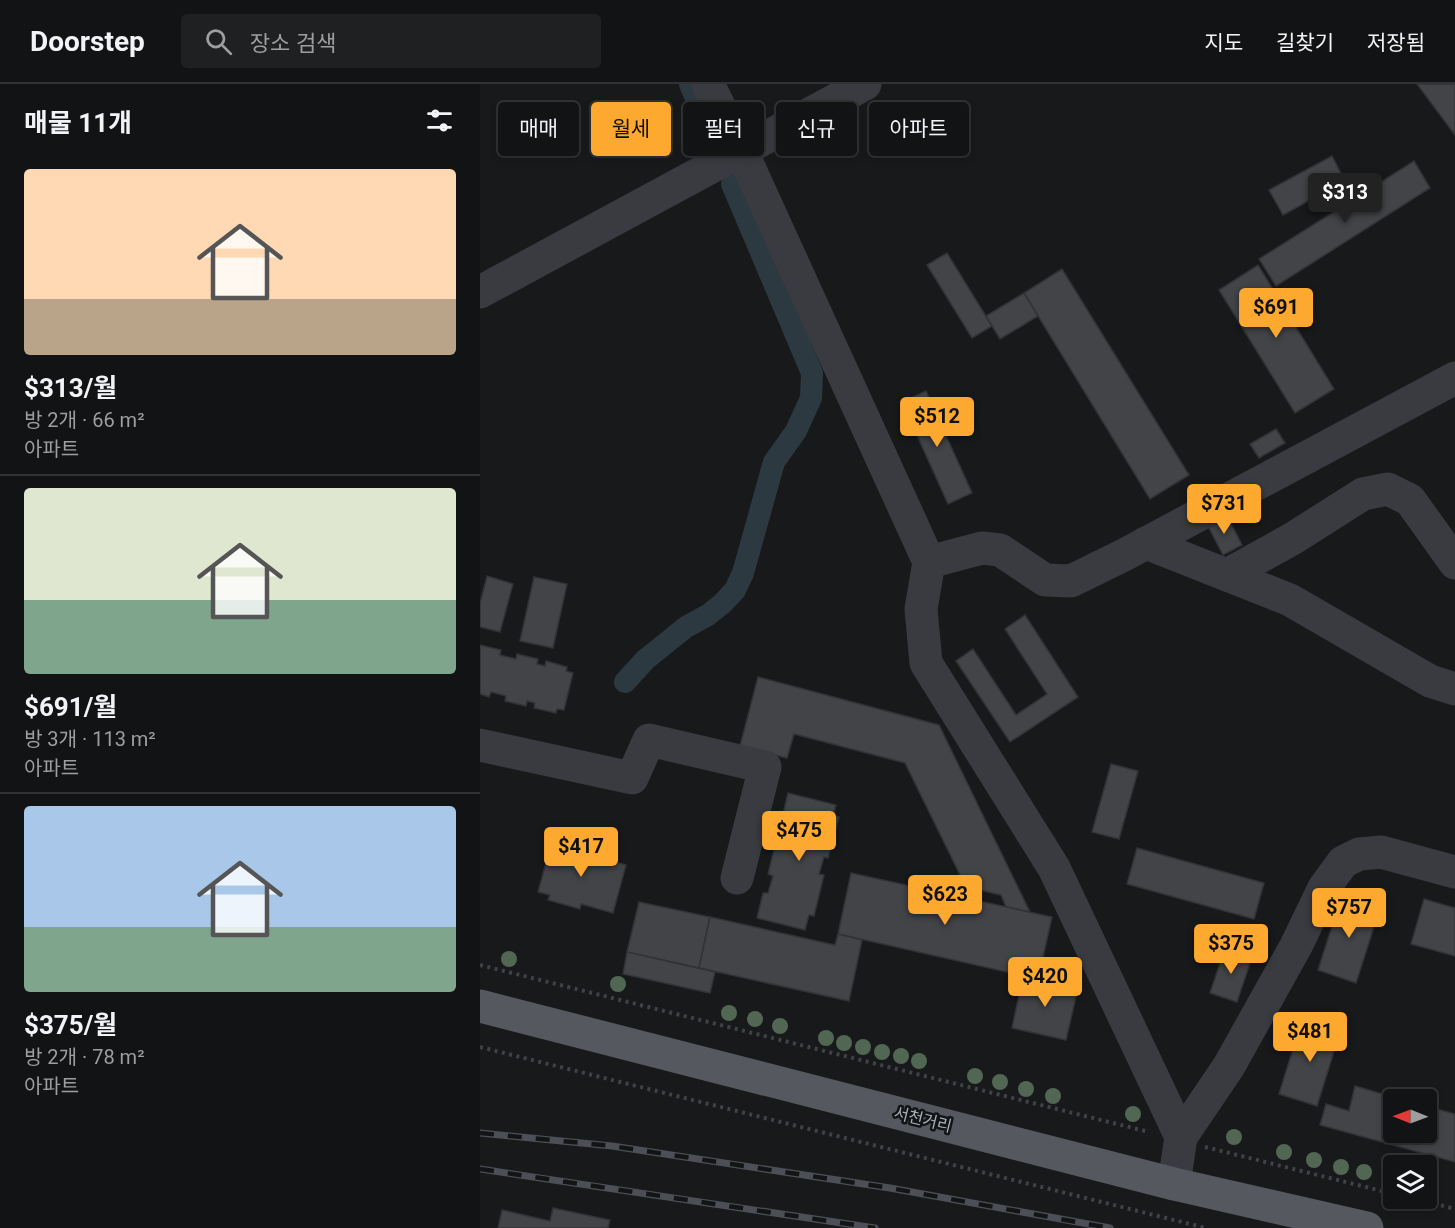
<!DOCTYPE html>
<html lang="ko">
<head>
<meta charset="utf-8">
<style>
	:root { --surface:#121314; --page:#1f2022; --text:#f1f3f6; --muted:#9c9ea0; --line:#313234; --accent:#fda82e }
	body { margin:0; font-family:Roboto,"Noto Sans KR",sans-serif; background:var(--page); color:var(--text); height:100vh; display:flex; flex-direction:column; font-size:22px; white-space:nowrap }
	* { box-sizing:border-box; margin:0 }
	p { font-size:20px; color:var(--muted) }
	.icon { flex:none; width:33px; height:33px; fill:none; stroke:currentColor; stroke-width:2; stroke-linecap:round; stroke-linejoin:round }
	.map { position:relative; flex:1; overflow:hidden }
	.side { display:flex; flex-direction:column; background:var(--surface); width:480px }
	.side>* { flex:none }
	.guide { position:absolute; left:18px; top:18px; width:570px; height:54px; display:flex; gap:12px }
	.needle { width:39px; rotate:271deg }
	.tools { position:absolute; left:903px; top:1005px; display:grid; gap:12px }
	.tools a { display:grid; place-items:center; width:54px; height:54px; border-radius:6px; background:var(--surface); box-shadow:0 3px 9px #0003,0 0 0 2px var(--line); font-size:30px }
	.price { position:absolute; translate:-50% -51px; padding:0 14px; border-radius:6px; background:var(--accent); color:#111; font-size:20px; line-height:39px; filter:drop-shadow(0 2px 3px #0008) }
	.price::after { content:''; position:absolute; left:50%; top:36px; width:18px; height:14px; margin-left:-9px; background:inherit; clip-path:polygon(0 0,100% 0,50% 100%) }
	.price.current { background:#222; color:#fff }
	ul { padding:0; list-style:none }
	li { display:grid; align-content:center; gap:12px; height:318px; padding:0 24px }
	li+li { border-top:2px solid var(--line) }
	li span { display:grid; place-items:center; height:186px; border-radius:6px; color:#555 }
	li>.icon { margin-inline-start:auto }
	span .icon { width:108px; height:108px; fill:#fffc; stroke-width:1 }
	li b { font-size:26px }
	h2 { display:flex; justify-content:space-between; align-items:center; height:72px; padding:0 24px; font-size:26px }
	.pill { padding:0 21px; border-radius:6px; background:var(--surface); box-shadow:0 3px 9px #0003,0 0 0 2px var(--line); font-size:21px; line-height:54px }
	.pill.current { background:var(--accent); color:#111 }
	header { display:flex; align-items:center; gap:36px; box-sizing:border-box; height:84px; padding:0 30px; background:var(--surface); border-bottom:2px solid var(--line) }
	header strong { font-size:28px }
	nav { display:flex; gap:33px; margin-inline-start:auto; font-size:21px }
	.search { width:420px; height:54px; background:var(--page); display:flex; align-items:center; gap:15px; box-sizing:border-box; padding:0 21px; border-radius:6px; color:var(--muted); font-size:22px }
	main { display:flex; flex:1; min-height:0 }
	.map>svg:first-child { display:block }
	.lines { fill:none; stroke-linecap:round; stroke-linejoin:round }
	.canal { stroke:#2d3940; stroke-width:22 }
	.building { fill:#424448; stroke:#323337; stroke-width:1.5 }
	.path { stroke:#3f4247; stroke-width:4; stroke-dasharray:3 4.5; stroke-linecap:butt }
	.minor { stroke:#393b40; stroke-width:33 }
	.major { stroke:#55585f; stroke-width:33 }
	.rail-casing { stroke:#4c4f55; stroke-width:7 }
	.rail { stroke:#131416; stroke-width:4.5; stroke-dasharray:14; stroke-linecap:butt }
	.tree { fill:#526753 }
	.labels { text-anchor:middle; stroke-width:5; stroke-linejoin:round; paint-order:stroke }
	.street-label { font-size:16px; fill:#aab1bb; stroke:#131416 }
</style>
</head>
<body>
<header>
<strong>Doorstep</strong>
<div class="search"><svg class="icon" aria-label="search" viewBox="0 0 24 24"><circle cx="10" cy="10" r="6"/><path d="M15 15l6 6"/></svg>장소 검색</div>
<nav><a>지도</a><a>길찾기</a><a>저장됨</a></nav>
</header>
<main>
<section class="side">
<h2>매물 11개<svg class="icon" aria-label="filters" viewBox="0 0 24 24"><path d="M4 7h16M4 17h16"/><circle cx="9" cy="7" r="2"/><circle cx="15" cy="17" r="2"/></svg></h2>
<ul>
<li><span style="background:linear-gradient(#ffd9b3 70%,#b9a48a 0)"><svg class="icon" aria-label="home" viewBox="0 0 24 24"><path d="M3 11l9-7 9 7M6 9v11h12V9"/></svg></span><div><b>$313/월</b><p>방 2개 · 66 m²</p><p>아파트</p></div></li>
<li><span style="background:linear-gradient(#dfe7d0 60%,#7fa58c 0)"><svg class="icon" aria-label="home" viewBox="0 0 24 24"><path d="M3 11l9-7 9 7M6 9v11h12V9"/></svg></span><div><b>$691/월</b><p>방 3개 · 113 m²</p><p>아파트</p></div></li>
<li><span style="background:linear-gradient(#a9c7e8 65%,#7fa58c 0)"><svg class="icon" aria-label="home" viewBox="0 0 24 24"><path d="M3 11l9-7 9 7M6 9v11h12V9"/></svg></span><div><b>$375/월</b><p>방 2개 · 78 m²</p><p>아파트</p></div></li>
</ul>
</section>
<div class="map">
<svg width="975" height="1144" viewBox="0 0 975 1144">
	<rect width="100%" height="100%" fill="#18191b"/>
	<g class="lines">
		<g class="canal">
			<path d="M210,0L235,60"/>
			<path d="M145,598L165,576L206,543L228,531L243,519L255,506L263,489L294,378L316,347L331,314L332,289L252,100"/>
		</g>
	</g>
	<g class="building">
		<path d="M937,0H975V51Z"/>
		<path d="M852,72L865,97L803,131L789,106Z"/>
		<path d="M934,77L950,104L796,202L779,175Z"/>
		<path d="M467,169L512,242L492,254L447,181Z"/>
		<path d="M778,181L854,305L815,329L739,206Z"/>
		<path d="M582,185L709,391L670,415L544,209Z"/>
		<path d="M544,209L558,232L520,255L506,232Z"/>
		<path d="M446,307L492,409L468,420L422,318Z"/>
		<path d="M796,345L805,359L779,374L770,360Z"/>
		<path d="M746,430L762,461L743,471L727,440Z"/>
		<path d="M7,492L33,500L20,548L0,543V519Z"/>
		<path d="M54,493L87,500L73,564L40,557Z"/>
		<path d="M545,531L598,613L530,658L476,577L493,565L536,631L567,610L525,545Z"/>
		<path d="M0,561L21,566L20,571L36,575L37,570L58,575L57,580L65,582L66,577L87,583L86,587L93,589L84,626L77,625L76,629L54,624L55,619L47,617L46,622L25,617L26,612L11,608L9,613L0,610Z"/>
		<path d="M278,593L459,641L550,828L526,823L521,811L486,803L425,679L314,650L307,674L260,662Z"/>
		<path d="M631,680L658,687L639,755L612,748Z"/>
		<path d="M308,709L356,721L353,732L359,733L348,774L344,773L339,790L344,791L334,832L329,831L325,846L277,834L283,809H288L293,792L288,790L298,749L303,750L308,731L303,730Z"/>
		<path d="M84,759L116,768L114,772L146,781L133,829L101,820L100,825L68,816L70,811L58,808L71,760L83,764Z"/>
		<path d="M657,764L784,799L774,835L647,800Z"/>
		<path d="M371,789L572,833L558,895L358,850Z"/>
		<path d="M862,811L900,824L876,899L838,886Z"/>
		<path d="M944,815L975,824V872L931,860Z"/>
		<path d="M159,818L230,833L219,884L147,868Z"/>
		<path d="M230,833L355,861L358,850L382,856L369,917L219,884Z"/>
		<path d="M745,864L772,873L757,918L730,909Z"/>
		<path d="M147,868L235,888L230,909L143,890Z"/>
		<path d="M543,892L598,904L586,956L532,944Z"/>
		<path d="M822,936L860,948L837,1022L799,1010Z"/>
		<path d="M875,1002L923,1016H914V1048H946V1022L975,1030V1078L840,1041L846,1020L869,1027Z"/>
		<path d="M73,1124L130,1136L128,1144H18L22,1126L70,1137Z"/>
	</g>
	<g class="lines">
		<g class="path">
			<path d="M0,881L669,1048"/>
			<path d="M0,963L726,1144"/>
			<path d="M725,1063L914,1110"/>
			<path d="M932,1114L975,1125"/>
		</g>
		<g class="minor">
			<path d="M228,0L262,68L449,478L441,525L446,579L574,784L701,1053L694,1100"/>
			<path d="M0,208L385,0"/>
			<path d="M666,459L810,516L950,597L975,605"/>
			<path d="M449,478L502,464L520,466L565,496L591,497L644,471L975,294"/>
			<path d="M747,491L812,455L883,410L908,405L930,416L975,479"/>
			<path d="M0,661L152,694L169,656L285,683L257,794"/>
			<path d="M701,1053L749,982L816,862L844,804L863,778L879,770L901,768L975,788"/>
		</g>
		<path class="major" d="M0,922L694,1100L887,1144"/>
		<g class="rail-casing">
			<g id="rail">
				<path d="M0,1049L132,1062L410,1104L630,1144"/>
				<path d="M0,1085L395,1144"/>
			</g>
		</g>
		<use href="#rail" class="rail"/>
	</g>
	<g class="tree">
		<circle cx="29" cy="875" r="8"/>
		<circle cx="138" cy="900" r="8"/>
		<circle cx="249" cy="929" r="8"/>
		<circle cx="275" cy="935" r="8"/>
		<circle cx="300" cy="942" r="8"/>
		<circle cx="346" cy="954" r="8"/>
		<circle cx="364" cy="959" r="8"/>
		<circle cx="383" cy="963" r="8"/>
		<circle cx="402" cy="968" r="8"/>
		<circle cx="421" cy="972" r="8"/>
		<circle cx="439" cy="977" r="8"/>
		<circle cx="495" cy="992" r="8"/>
		<circle cx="520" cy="998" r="8"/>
		<circle cx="546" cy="1005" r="8"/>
		<circle cx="573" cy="1012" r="8"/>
		<circle cx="653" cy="1030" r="8"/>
		<circle cx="754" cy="1053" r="8"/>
		<circle cx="804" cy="1068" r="8"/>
		<circle cx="834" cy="1076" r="8"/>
		<circle cx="861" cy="1083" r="8"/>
		<circle cx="884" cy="1088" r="8"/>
	</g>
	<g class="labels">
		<g class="street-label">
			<text transform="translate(443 1035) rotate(14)" y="6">서천거리</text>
		</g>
	</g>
</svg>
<div class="tools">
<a><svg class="needle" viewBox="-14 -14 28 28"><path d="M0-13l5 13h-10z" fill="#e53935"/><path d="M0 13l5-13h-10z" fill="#9c9ea0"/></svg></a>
<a><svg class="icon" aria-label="layers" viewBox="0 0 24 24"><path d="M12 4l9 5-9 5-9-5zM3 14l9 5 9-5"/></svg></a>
</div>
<b class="price current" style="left:865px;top:140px">$313</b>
<b class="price" style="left:796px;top:255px">$691</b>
<b class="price" style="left:457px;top:364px">$512</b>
<b class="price" style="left:744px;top:451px">$731</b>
<b class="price" style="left:319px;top:778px">$475</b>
<b class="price" style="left:101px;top:794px">$417</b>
<b class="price" style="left:465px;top:842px">$623</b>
<b class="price" style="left:869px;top:855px">$757</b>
<b class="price" style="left:751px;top:891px">$375</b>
<b class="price" style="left:565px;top:924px">$420</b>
<b class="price" style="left:830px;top:979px">$481</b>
<div class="guide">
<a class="pill">매매</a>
<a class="pill current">월세</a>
<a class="pill">필터</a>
<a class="pill">신규</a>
<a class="pill">아파트</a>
</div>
</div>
</main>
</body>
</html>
